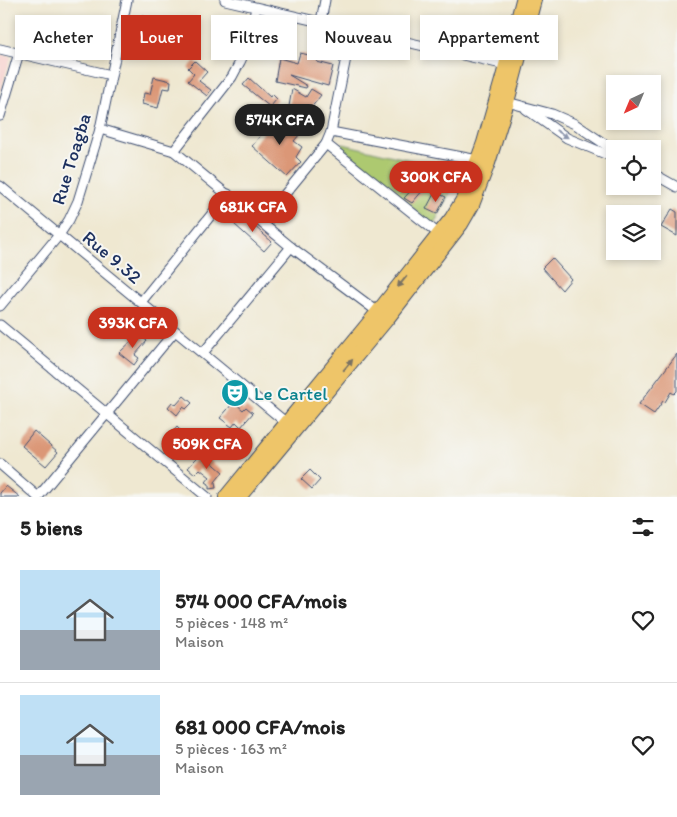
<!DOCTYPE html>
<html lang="fr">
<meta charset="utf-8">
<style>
body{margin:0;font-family:Itim,sans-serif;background:#f2f2f2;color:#222;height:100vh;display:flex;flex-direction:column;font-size:19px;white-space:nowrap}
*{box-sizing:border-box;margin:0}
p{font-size:16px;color:#767676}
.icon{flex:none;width:28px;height:28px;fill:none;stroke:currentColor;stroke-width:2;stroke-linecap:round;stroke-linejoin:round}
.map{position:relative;height:497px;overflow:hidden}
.panel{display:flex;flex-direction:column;background:#fff;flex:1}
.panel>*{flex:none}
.guide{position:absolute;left:15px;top:15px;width:648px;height:45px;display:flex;gap:10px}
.needle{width:32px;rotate:224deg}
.tools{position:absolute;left:606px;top:75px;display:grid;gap:10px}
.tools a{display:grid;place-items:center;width:55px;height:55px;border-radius:0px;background:#fff;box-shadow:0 2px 8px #0003;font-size:25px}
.price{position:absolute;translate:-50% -42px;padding:0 11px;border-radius:18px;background:#c8321e;color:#fff;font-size:16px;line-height:32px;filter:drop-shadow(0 1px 2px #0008)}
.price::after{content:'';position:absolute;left:50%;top:30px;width:15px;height:11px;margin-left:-8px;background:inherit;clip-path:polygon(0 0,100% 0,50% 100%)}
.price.active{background:#222;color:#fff}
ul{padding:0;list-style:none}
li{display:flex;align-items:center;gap:15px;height:125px;padding:0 20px}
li+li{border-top:1px solid #e0e0e0}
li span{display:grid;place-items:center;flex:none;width:140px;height:100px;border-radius:0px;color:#555}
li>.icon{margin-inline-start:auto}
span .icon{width:60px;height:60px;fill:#fffc;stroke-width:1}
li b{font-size:21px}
h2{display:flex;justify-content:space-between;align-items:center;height:60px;padding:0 20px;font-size:21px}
.pill{padding:0 18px;border-radius:0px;background:#fff;box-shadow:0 2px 8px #0003;font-size:18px;line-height:45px}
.pill.active{background:#c8321e;color:#fff}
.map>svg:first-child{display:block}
.built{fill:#f7d0cd}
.green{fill:#adc970;stroke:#647c67}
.building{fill:#db9777}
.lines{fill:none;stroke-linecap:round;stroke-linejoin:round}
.minor-casing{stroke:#3b4b6f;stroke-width:11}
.primary-casing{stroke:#3b4b6f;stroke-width:16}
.minor{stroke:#fff;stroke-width:9}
.primary{stroke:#eec569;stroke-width:14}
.oneway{fill:#8d97ae}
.oneway2{fill:#7a7263}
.labels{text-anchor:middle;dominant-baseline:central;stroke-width:4;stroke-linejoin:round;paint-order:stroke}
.street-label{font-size:19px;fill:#1b2f5e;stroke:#f6f6f2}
.culture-label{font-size:19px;fill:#0d838f;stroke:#f6f6f2;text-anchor:start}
</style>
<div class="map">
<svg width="677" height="497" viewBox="0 0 677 497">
<rect width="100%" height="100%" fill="#f6f6f2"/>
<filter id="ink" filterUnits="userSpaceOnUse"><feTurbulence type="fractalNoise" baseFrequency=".02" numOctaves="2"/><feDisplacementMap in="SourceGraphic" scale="10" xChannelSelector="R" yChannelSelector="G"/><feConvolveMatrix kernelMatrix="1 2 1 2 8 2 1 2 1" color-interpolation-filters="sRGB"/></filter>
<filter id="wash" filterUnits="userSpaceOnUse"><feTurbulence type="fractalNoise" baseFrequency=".0096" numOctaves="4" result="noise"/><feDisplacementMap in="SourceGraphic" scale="20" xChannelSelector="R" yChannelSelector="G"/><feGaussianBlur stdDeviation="1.12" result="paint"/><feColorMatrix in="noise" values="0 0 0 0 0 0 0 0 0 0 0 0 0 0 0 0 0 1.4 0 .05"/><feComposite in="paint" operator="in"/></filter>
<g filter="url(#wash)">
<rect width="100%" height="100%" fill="#efe8d1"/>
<path class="built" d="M0 54 11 57 0 92Z"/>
<path class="green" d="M343 144 461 172 433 226 341 147Z"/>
<g id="blocks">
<g class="building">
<path d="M142 16 156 19 152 36 138 33Z"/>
<path d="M259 37 268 39 266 48 257 46Z"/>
<path d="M300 53 318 57 317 62 333 66 328 86 289 75 307 86 306 88 275 81 279 58 297 63Z"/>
<path d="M195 61 207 72 199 81 211 90 207 96 188 81 194 74 188 68Z"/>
<path d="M154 77 171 81 170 89 163 88 158 108 142 104 144 93 150 94Z"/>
<path d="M249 78 270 97 272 94 277 99 270 107 243 85Z"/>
<path d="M292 89 306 97 311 89 321 95 301 121 288 112Z"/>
<path d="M277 115 300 134 294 141 302 147 296 157 301 162 287 177 252 146Z"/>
<path d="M418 183 424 189 412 203 404 198Z"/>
<path d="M435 192 446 197 437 214 426 209Z"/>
<path d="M672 209 677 212V236L661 227Z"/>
<path d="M242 215 272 242 264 251 234 224Z"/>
<path d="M552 258 571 279 562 290 542 268Z"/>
<path d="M139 334 147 341 135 355 139 358 134 365 119 353Z"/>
<path d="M677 354V391L674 394 671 392 665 402 663 401 654 414 639 404Z"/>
<path d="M184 396 192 403 186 409 183 407 177 415 168 407 172 402 176 405Z"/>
<path d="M234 402 243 410 246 407 253 413 241 427 236 422 232 427 220 418Z"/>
<path d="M177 427 185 435 178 443 170 435Z"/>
<path d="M34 431 58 452 46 466 22 446Z"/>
<path d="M201 453 223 472 215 482 216 488 209 489V484L206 482 210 477 200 469 195 474 188 468Z"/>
<path d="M310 470 320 480 312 489 301 479Z"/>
<path d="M6 486 20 497H0V493Z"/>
</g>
</g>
</g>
<g filter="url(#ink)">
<use href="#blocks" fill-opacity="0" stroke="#3b4b6f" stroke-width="1"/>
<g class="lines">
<g class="minor-casing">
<g id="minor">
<path d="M225 0 506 65"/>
<path d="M321 21 325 0"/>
<path d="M0 49 111 75"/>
<path d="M507 102 552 114 575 124 615 151"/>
<path d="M526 109 567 138 615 158"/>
<path d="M0 116 19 53"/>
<path d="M100 129 174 151 291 247 378 312"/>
<path d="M331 132 478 160"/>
<path d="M326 144 440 235"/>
<path d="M174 151 232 77 240 62 246 49 256 8"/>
<path d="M652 173 677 187"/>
<path d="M0 186 289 425"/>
<path d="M262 222 326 144 331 132 352 28"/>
<path d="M141 302 228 194"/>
<path d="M0 306 59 235 69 220 78 201 100 129 127 0"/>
<path d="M0 325 207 497"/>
<path d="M203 353 291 247"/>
<path d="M0 464 38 497"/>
<path d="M38 497 175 331"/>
</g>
</g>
<g class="primary-casing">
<g id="primary">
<path d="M226 497 378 312 452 218 463 200 484 143 503 77 523 0"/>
<path d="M239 497 386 320 461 224 472 205 488 163 507 102 534 0"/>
</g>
</g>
<use href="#minor" class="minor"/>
<use href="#primary" class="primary"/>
</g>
<defs><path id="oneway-solid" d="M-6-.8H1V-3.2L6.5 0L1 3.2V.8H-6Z" transform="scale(1.25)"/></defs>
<use class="oneway" href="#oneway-solid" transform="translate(562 134) rotate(32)"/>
<g class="oneway2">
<use href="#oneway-solid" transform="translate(402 282) rotate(129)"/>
<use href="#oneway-solid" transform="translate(348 365) rotate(-50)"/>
</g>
</g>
<defs>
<g id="theatre-disc" transform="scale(1.4375)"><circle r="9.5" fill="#0f9aa8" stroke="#f6f6f2"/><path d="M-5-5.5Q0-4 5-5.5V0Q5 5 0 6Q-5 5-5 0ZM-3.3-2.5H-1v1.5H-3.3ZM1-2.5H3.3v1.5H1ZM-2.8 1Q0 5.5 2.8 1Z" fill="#fff"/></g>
</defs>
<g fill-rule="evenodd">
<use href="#theatre-disc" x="235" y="393"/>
</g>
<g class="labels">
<g class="street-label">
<text transform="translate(71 159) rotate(-73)">Rue Toagba</text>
<text transform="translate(112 257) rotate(40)">Rue 9.32</text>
</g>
<g class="culture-label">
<text x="254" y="393">Le Cartel</text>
</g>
</g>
</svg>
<div class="tools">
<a><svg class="needle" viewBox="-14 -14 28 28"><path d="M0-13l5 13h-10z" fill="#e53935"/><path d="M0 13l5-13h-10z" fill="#767676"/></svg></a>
<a><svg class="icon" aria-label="locate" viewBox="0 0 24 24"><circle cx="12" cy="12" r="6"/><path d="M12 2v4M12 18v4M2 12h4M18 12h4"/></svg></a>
<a><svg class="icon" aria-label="layers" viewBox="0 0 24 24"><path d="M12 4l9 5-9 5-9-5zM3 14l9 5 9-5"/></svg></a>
</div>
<b class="price active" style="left:280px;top:146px">574K CFA</b>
<b class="price" style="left:436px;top:203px">300K CFA</b>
<b class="price" style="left:253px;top:233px">681K CFA</b>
<b class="price" style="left:133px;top:349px">393K CFA</b>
<b class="price" style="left:207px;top:470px">509K CFA</b>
<div class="guide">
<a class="pill">Acheter</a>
<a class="pill active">Louer</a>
<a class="pill">Filtres</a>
<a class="pill">Nouveau</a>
<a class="pill">Appartement</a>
</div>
</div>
<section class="panel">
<h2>5 biens<svg class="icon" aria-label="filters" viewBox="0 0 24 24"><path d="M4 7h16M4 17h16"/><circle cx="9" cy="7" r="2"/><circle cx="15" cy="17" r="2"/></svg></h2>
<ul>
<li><span style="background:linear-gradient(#bfe0f5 60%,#9aa5b1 0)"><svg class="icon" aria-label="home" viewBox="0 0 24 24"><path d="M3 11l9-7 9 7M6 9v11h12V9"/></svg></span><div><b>574 000 CFA/mois</b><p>5 pièces · 148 m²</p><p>Maison</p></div><svg class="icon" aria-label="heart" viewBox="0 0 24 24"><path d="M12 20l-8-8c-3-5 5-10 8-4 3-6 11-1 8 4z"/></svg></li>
<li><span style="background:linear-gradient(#bfe0f5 60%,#9aa5b1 0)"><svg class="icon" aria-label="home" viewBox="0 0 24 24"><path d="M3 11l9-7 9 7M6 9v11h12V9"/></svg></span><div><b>681 000 CFA/mois</b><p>5 pièces · 163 m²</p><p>Maison</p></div><svg class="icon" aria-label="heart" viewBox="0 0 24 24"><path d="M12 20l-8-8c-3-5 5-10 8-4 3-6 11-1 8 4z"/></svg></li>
</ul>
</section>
